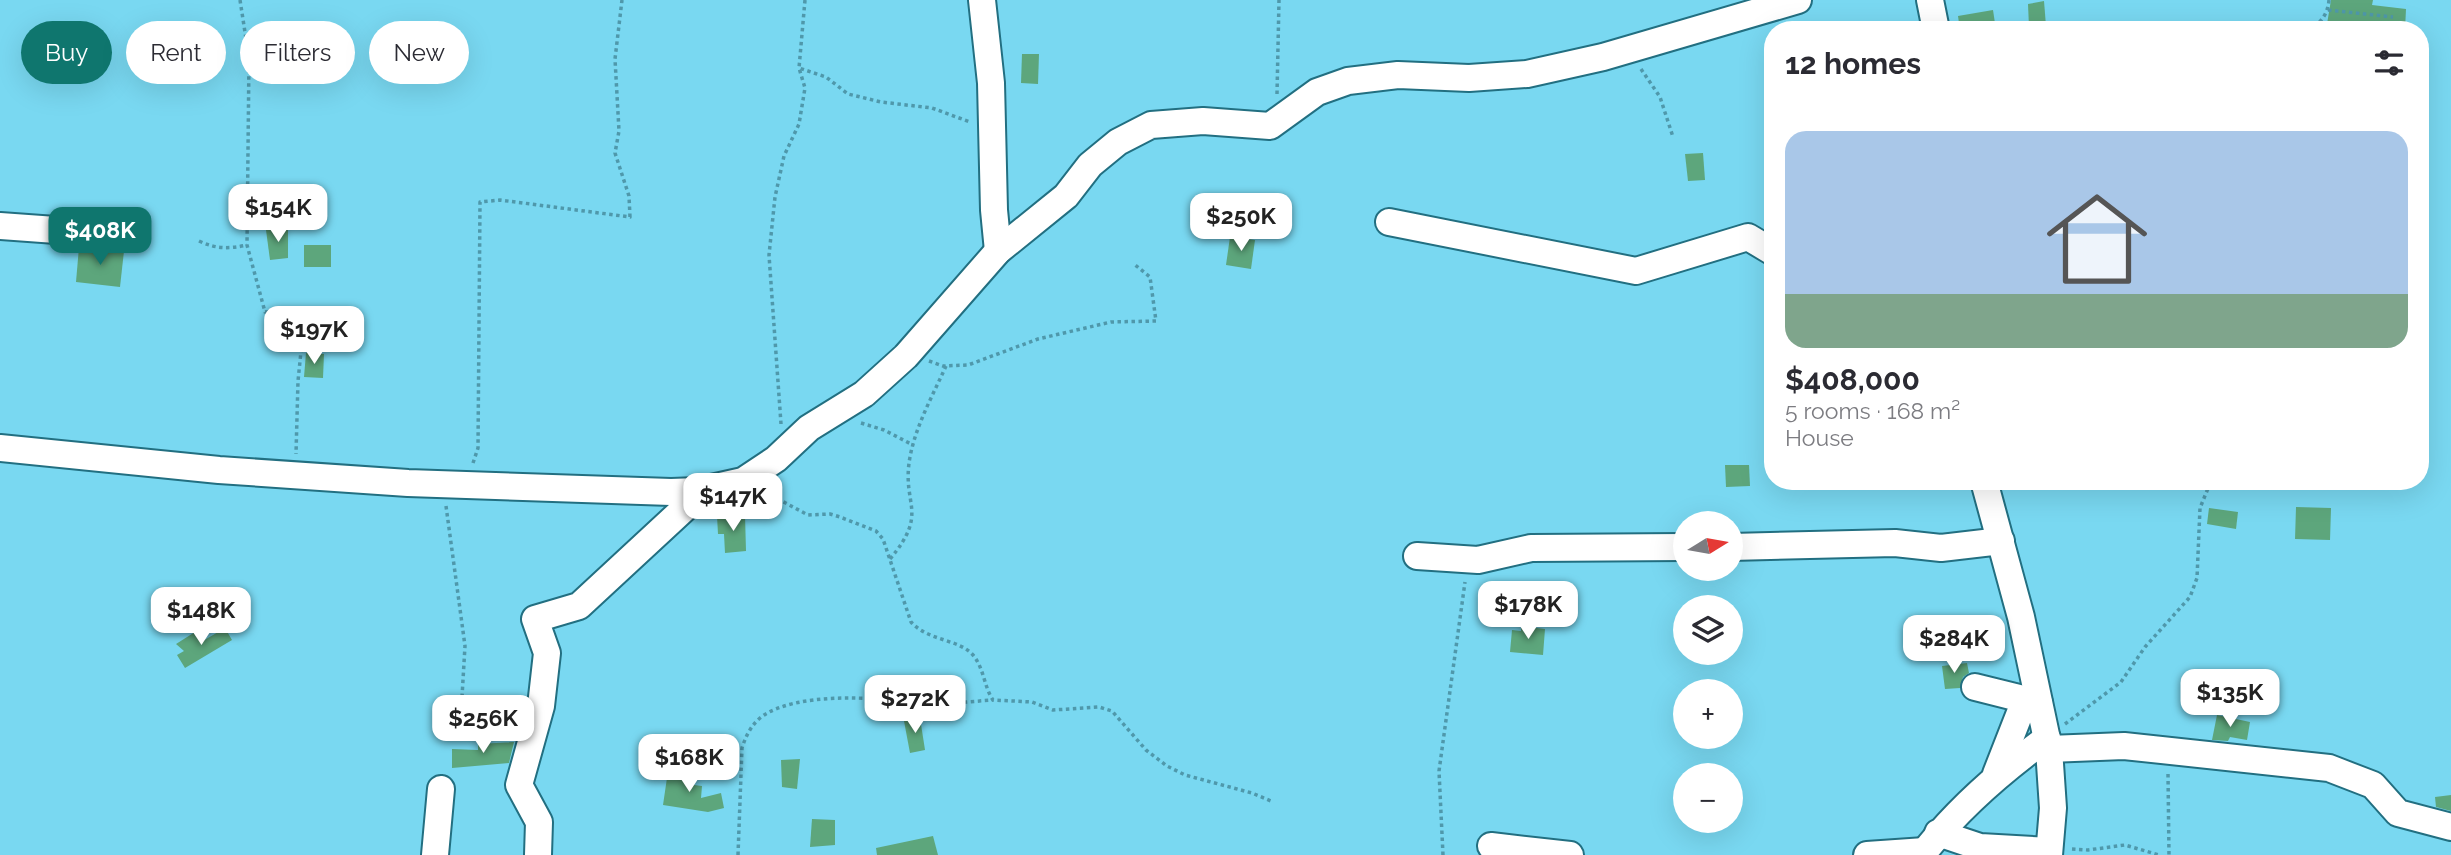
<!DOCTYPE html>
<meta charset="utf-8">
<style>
body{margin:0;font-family:Raleway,sans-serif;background:#f2f2f3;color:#2b2b33;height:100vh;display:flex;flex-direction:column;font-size:26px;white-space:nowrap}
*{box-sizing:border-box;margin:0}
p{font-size:23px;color:#7c7c81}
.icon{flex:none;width:38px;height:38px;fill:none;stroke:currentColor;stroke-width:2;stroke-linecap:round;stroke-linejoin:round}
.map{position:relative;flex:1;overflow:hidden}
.side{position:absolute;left:1764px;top:21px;width:665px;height:469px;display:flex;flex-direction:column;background:#fff;border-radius:28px;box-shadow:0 7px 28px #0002}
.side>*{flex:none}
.guide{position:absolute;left:21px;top:21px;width:665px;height:63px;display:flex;gap:14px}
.needle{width:46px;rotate:79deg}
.fabs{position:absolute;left:1673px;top:511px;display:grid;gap:14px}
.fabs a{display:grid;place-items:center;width:70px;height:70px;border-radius:50%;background:#fff;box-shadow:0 7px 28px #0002;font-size:35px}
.price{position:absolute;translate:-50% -60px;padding:0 16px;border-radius:14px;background:#fff;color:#222;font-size:23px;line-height:46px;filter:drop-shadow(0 2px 4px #0008)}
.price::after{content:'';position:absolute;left:50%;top:42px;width:21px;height:16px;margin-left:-10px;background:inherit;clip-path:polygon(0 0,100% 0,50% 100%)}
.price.selected{background:#0f766e;color:#fff}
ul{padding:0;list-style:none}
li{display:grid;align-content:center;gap:14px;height:371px;padding:0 21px}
li span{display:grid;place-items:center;height:217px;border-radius:21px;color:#555}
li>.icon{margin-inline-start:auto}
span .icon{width:126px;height:126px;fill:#fffc;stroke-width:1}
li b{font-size:30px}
h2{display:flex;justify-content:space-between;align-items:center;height:84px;padding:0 21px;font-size:30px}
.pill{padding:0 24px;border-radius:32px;background:#fff;box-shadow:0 7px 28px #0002;font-size:24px;line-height:63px}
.pill.selected{background:#0f766e;color:#fff}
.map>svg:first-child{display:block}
.building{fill:#5da67c}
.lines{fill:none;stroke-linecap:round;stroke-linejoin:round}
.minor-casing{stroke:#226f81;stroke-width:30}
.path{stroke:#4f98ab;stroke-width:3.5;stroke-dasharray:3.5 3.5;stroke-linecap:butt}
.minor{stroke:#fff;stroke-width:26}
</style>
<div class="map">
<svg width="2451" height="855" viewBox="0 0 2451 855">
<rect width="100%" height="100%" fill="#79d8f1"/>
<g class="building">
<path d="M2331 0H2373L2372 5 2406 9 2405 30H2326Z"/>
<path d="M2044 1 2046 26 2029 27 2028 4Z"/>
<path d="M1993 10 1996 30H1960L1958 16Z"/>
<path d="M1022 54H1039L1038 84 1021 83Z"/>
<path d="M1703 153 1705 180 1688 181 1685 154Z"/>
<path d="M266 230H288V258L270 260Z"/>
<path d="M1230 237 1255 240 1251 269 1226 265Z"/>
<rect x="304" y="245" width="27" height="22"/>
<path d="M79 247 124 251 120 287 76 282Z"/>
<path d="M306 353 324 354 323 378 304 377Z"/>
<path d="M1725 465H1749L1750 486 1726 487Z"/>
<path d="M2296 507 2331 508 2330 540 2295 539Z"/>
<path d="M2209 508 2238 512 2236 529 2207 524Z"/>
<path d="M745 515 746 551 725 553 724 534H718L717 516Z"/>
<path d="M1521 626 1545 629 1543 655 1510 652 1512 630 1521 631Z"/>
<path d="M225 628 232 640 185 668 177 655 184 651 176 644 195 632 201 642Z"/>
<path d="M1967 663 1969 673 1963 677 1960 688 1945 689 1942 666Z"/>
<path d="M2217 715 2250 722 2247 740 2230 737 2228 741 2212 740Z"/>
<path d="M920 718 925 750 910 753 904 721Z"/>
<path d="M514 742 509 763 452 768V749L478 750V744Z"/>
<path d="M800 759 797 789 782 787 781 760Z"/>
<path d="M668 771 696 775 694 785 702 786 701 798 721 793 724 808 708 812 663 805Z"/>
<path d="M2451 795V811L2436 807 2435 797Z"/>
<path d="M812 819 835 820V845L810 847Z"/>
<path d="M933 836 938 855H877L876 848Z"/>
</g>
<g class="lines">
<g class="minor-casing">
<g id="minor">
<path d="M982 0 991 83 994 210 998 251"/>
<path d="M1930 0 1936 30"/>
<path d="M1389 222 1636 271 1748 237 1773 252"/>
<path d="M0 226 125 235"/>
<path d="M0 448 219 470 408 483 671 492 698 491 743 481 776 459 809 428 864 394 906 356 998 251 1066 196 1090 165 1118 142 1151 125 1203 121 1270 126 1317 92 1348 81 1398 75 1469 78 1527 74 1603 57 1798 0"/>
<path d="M1984 481 2021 617 2049 749 2053 808 2049 855"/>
<path d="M1731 547 1895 543 1941 548 2001 541"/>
<path d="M1417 556 1478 560 1531 548 1685 547"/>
<path d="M1975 687 2039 703"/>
<path d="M2049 749 2124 746 2329 768 2373 785 2398 813 2451 827"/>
<path d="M1996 774 2025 700"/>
<path d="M1938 833 1980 847 2049 851"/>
<path d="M1491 846 1570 855"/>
<path d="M435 855 441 789"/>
<path d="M538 855 539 822 519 785 541 706 547 653 535 619 579 606 687 506 712 492"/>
<path d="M1867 855 1925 851"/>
<path d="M1922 855C1957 809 2000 772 2047 738"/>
</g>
</g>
<g class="path">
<path d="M240 0 249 58 247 245 265 312 294 310 305 312 298 381 296 454"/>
<path d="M805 0 799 68 826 77 848 94 881 102 932 108 970 122"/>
<path d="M2328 10 2393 17"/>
<path d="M2308 30C2321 24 2328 13 2329 0"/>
<path d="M1641 69 1660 97 1673 137"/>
<path d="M1277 94 1279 0"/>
<path d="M199 241C216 249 229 249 247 245"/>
<path d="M929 361 943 366 968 365 1038 339 1111 322 1156 321 1150 277 1134 264"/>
<path d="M861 423 884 430 913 445"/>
<path d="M781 424 769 255 775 197 784 156 799 124 805 88 799 68"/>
<path d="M473 463 478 448 480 202 500 200 630 217 629 196 615 153 619 131 615 59 622 0"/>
<path d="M765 492 808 515 830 514 840 517 876 531 883 539 911 622C928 641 959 639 973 655 984 668 984 687 993 700L1032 702 1053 710 1099 707 1112 711 1146 750 1167 766 1185 775 1252 793 1271 801"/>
<path d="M446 506 465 646 460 731"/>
<path d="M890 559C930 511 901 506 910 457 916 425 933 395 946 366"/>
<path d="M2065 724 2121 682 2145 647 2190 597 2197 578 2200 508 2211 481"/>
<path d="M2168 774 2169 855"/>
<path d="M2072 849 2088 850 2125 845 2159 855"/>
<path d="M738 855 742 748C748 729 757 716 776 709 823 690 894 701 944 703 960 703 977 701 993 700"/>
<path d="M1443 855 1439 771 1465 582"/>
</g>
<use href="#minor" class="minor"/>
</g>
</svg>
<div class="fabs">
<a><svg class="needle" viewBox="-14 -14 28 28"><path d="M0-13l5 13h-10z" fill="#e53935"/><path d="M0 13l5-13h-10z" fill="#7c7c81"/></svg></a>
<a><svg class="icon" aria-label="layers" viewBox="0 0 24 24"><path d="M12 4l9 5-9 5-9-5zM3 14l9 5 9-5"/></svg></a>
<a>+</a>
<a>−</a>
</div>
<b class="price" style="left:278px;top:244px">$154K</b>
<b class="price" style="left:1241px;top:253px">$250K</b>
<b class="price selected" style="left:100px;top:267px">$408K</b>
<b class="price" style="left:314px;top:366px">$197K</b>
<b class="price" style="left:733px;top:533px">$147K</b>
<b class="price" style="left:1528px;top:641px">$178K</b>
<b class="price" style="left:201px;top:647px">$148K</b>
<b class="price" style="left:1954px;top:675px">$284K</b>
<b class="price" style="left:2230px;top:729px">$135K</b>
<b class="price" style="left:915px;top:735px">$272K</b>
<b class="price" style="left:483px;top:755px">$256K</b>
<b class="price" style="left:689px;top:794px">$168K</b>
<div class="guide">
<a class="pill selected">Buy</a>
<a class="pill">Rent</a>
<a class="pill">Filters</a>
<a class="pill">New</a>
</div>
<section class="side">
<h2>12 homes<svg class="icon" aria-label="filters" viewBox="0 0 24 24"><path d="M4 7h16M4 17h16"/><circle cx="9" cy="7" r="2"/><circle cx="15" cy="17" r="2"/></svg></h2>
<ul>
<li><span style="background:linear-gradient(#a9c7e8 75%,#7fa58c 0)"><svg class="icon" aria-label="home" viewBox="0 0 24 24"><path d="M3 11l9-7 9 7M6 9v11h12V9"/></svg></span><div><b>$408,000</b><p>5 rooms · 168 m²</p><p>House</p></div></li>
</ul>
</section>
</div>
